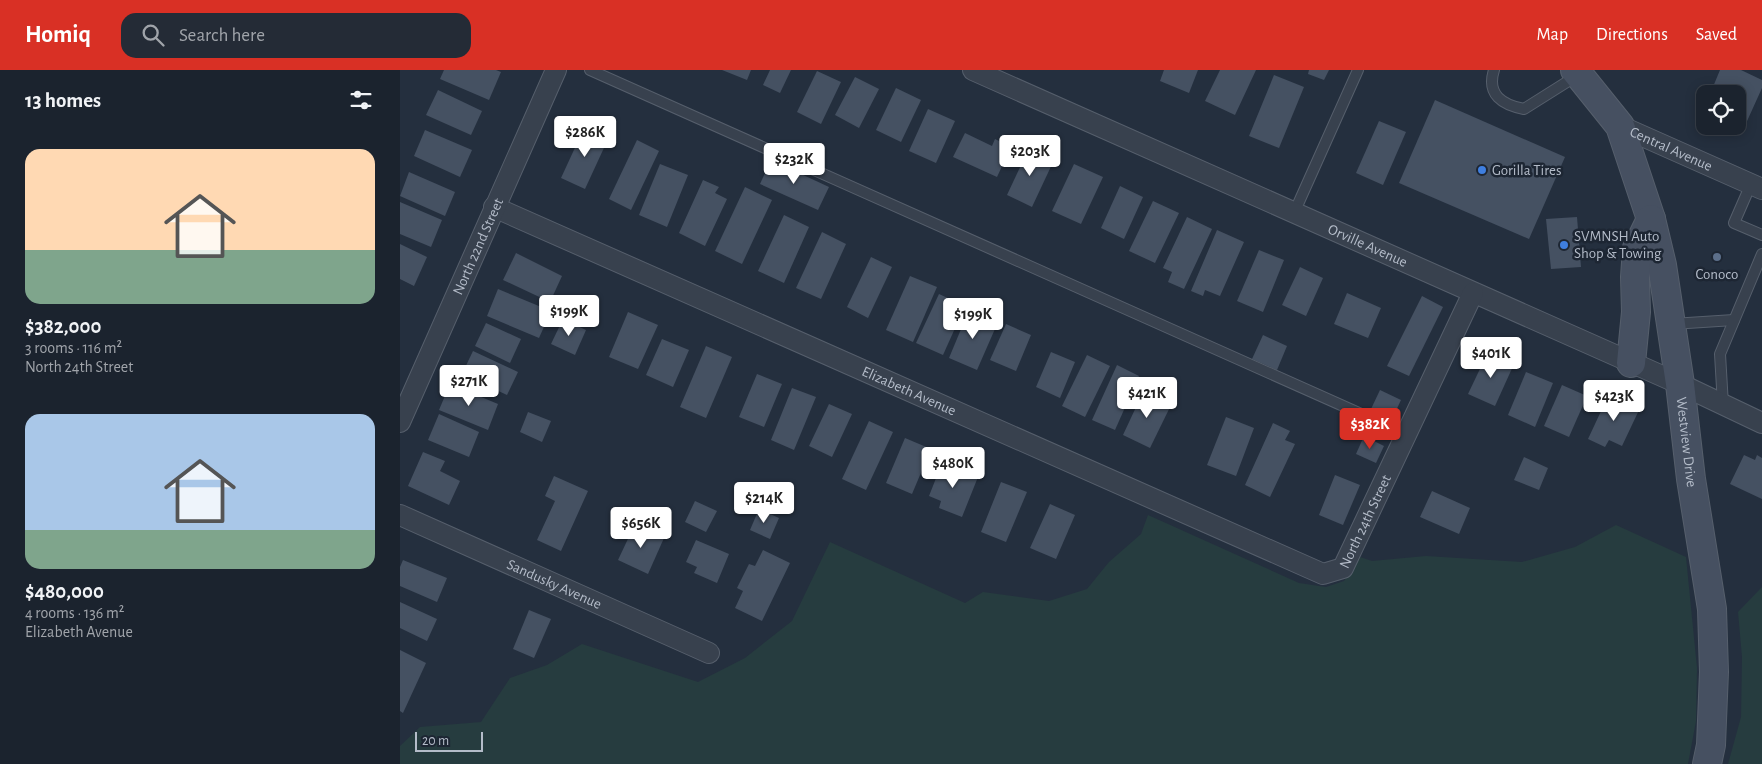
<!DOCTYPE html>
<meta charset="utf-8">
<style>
body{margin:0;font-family:"Alegreya Sans",sans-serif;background:#242b36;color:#f1f3f6;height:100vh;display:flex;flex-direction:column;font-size:19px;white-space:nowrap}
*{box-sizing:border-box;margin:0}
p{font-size:16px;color:#a0a4aa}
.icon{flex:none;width:28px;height:28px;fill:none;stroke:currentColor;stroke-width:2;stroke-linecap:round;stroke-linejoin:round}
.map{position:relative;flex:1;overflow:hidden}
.drawer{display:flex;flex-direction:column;background:#1b232e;width:400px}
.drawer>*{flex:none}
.fabs{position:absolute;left:1296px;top:15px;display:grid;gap:10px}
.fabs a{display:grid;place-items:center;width:50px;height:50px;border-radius:10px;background:#1b232e;box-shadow:0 2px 12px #0003,0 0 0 1px #39404a;font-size:25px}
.scale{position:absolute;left:15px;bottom:12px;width:68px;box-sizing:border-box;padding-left:5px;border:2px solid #b4bcc9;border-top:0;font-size:14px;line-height:18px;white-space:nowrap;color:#b4bcc9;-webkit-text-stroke:4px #1d2633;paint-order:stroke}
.price{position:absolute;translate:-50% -42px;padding:0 11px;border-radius:5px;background:#fff;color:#222;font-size:16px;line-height:32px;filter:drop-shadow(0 1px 2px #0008)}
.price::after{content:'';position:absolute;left:50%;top:30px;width:15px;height:11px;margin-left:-8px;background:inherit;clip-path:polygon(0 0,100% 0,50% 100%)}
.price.active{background:#d93025;color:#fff}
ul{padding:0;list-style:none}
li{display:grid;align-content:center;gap:10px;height:265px;padding:0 25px}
li span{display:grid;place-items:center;height:155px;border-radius:15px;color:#555}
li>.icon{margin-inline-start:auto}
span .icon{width:90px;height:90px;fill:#fffc;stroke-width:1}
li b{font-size:21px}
h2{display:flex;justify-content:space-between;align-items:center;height:60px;padding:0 25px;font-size:21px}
header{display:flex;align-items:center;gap:30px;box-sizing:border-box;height:70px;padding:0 25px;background:#d93025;color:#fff}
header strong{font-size:24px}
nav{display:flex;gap:28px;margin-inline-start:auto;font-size:18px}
.search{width:350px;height:45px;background:#242b36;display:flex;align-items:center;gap:12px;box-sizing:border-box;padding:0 18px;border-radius:15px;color:#a0a4aa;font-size:19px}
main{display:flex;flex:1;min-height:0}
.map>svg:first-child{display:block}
.green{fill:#263c3f}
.building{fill:#455162}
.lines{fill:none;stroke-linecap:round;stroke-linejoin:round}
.lane-casing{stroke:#565f6c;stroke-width:12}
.street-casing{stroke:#565f6c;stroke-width:22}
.secondary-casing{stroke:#565f6c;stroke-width:30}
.lane{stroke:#38414e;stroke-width:10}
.street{stroke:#38414e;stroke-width:20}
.secondary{stroke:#465061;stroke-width:28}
.shop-dot{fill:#3f7fe0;stroke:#1d2633;stroke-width:2}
.service-dot{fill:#5c6f8a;stroke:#1d2633;stroke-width:2}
.labels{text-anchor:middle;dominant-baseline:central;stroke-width:5;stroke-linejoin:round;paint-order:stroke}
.street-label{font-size:15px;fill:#b4bcc9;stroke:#1d2633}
.poi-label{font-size:15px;fill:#b4bcc9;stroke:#1d2633;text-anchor:start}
</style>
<header>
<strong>Homiq</strong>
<div class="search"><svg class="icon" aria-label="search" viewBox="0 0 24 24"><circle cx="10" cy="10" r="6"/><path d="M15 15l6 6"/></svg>Search here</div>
<nav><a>Map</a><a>Directions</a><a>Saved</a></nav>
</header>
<main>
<section class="drawer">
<h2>13 homes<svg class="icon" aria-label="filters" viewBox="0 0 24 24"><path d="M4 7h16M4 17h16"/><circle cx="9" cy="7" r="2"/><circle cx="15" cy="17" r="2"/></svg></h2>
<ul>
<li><span style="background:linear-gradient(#ffd9b3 65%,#7fa58c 0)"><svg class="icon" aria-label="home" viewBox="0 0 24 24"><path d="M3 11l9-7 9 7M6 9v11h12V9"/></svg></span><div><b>$382,000</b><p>3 rooms · 116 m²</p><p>North 24th Street</p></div></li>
<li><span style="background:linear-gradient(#a9c7e8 75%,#7fa58c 0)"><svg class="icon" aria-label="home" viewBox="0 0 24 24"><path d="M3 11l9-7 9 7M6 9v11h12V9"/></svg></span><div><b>$480,000</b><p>4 rooms · 136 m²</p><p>Elizabeth Avenue</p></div></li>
</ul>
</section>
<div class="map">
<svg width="1362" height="694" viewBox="0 0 1362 694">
<rect width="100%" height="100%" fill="#242f3e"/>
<g class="green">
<path d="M748 445 899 513 926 517 944 511 960 487 972 491 1026 486 1122 492 1175 477 1216 455 1286 487 1297 598 1296 651 1288 694H0V676L20 657 81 652 110 608 147 595 182 574 298 612 345 588 392 551 430 472 565 533 583 522 649 531 687 519 709 492 741 464Z"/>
<path d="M1362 517V694H1328L1341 647 1342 587 1338 542Z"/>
</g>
<g class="building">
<path d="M44 0H96L101 2 89 30 40 9Z"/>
<path d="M322 0H351L347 10Z"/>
<path d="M370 0H391L380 23 363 15Z"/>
<path d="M764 0H798L789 23 760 11Z"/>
<path d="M820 0H856L835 45 805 31Z"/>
<path d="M909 0H929L924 10 908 4Z"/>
<path d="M1320 0H1341L1362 10V18L1343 60 1338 58V24H1310Z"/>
<path d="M417 1 441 12 421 54 397 42Z"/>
<path d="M874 5 904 17 879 78 849 66Z"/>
<path d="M455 7 479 19 459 58 435 45Z"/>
<path d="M496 18 521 30 501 72 476 60Z"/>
<path d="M38 20 82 41 71 65 26 45Z"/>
<path d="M1035 30 1165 87 1129 169 999 113Z"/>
<path d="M528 39 555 51 536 93 509 81Z"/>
<path d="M979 51 1006 62 983 115 956 103Z"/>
<path d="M185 56 209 67 185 119 161 108Z"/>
<path d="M25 60 72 80 60 107 14 86Z"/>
<path d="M565 63 592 76 595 69 611 77 597 107 553 87Z"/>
<path d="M237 70 259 81 231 140 209 129Z"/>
<path d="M629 78 654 90 632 137 607 125Z"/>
<path d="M371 90 429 117 418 140 360 114Z"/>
<path d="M260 94 288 105 267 157 239 145Z"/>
<path d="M674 94 703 107 681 154 652 141Z"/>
<path d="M9 102 55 122 45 146 0 126Z"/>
<path d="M303 110 319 117 315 123 327 129 305 176 279 163Z"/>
<path d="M720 116 743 127 724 169 701 158Z"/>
<path d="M345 117 372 130 342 194 315 181Z"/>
<path d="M753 131 779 143 755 193 729 181Z"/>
<path d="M0 132 42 150 31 177 0 164Z"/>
<path d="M384 145 409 157 384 213 358 201Z"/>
<path d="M787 147 812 159 784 219 768 212 772 202 763 198Z"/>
<path d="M1177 147 1181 197 1151 199 1146 149Z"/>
<path d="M817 160 844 172 820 226 805 220 803 226 791 221Z"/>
<path d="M422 162 446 174 421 229 396 218Z"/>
<path d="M0 174 27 187 14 216 0 209Z"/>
<path d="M859 180 884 190 863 242 837 231Z"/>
<path d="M116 183 162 206 150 232 103 210Z"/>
<path d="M471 187 492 197 468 248 447 237Z"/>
<path d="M900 197 923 208 906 246 882 235Z"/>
<path d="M510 206 537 217 513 272 486 260Z"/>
<path d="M98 219 151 241 139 268 87 246Z"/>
<path d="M947 223 981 238 968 268 934 254Z"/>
<path d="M539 224 565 236 543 285 516 273Z"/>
<path d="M1022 226 1043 237 1009 306 987 296Z"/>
<path d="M569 240 598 252 577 300 549 288Z"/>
<path d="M228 242 258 255 238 299 209 287Z"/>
<path d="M163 249 186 260 175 285 151 274Z"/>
<path d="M86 253 121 269 110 293 75 276Z"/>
<path d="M606 254 631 265 616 301 590 290Z"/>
<path d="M863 265 887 276 877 300 852 289Z"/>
<path d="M262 269 289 280 273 317 246 305Z"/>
<path d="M306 276 332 287 306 348 280 337Z"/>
<path d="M73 281 118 302 107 325 62 304Z"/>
<path d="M651 282 675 292 660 328 636 317Z"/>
<path d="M1088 282 1114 294 1095 336 1068 324Z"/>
<path d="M687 285 710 296 685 347 662 336Z"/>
<path d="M717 295 739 306 715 360 692 350Z"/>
<path d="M1126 302 1153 313 1135 357 1108 345Z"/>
<path d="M357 304 382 314 364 357 339 347Z"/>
<path d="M50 314 98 334 88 360 39 340Z"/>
<path d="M1162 315 1187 326 1169 367 1144 356Z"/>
<path d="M392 318 416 327 394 380 371 370Z"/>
<path d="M744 320 772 333 750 378 723 365Z"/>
<path d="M980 320 1001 330 992 349 971 339Z"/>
<path d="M1209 324 1240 338 1222 376 1209 370 1205 377 1188 369Z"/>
<path d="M429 334 452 344 432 387 409 376Z"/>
<path d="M128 342 151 351 142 372 120 362Z"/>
<path d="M39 344 79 362 69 387 28 370Z"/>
<path d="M826 347 854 358 836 406 807 395Z"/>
<path d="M469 351 493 362 466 420 442 409Z"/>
<path d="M873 353 890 361 885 370 895 374 870 427 845 415Z"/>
<path d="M964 366 984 376 976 393 956 384Z"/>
<path d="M505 368 531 379 512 424 486 413Z"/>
<path d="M23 382 45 391 40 401 60 411 49 435 8 416Z"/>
<path d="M1344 385 1355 390 1357 385 1362 388V429L1330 414Z"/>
<path d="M1124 387 1148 398 1139 420 1114 410Z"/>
<path d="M542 393 578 407 562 447 539 438 541 431 529 426Z"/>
<path d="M935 405 960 415 943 455 919 445Z"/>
<path d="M154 406 188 421 161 481 137 470 155 431 145 426Z"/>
<path d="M601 412 627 422 606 472 581 462Z"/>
<path d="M1032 421 1070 438 1059 464 1020 447Z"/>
<path d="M295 431 317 441 306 462 285 452Z"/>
<path d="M650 434 675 445 656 489 630 478Z"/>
<path d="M359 439 379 448 370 469 350 460Z"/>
<path d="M235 454 264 468 248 504 218 490Z"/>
<path d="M296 470 329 484 317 513 294 503 297 497 286 492Z"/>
<path d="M363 480 390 493 362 551 335 538 343 521 337 518 349 494 355 496Z"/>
<path d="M3 490 47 508 37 532 0 516V497Z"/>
<path d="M0 532 37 549 27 571 0 558Z"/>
<path d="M129 540 151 549 134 588 113 579Z"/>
<path d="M0 580 26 593 3 643 0 641Z"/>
</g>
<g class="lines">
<g class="lane-casing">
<g id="lane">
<path d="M190 0 1006 364"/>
<path d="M1094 0C1086 25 1103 35 1124 39L1178 5"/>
<path d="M1351 114 1334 153 1362 165"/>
<path d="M894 143 958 0"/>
<path d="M1272 254 1334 250"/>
<path d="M1323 335 1320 284 1362 184"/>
</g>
</g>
<g class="street-casing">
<g id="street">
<path id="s1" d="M573 0 1280 314 1362 353"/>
<path id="s2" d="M1220 56 1362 119"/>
<path id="s3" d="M94 137 923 504 943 498 1073 223"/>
<path id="s4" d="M0 352 156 0"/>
<path id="s5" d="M0 445 309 583"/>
</g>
</g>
<g class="secondary-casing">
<g id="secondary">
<path id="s6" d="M1175 0 1220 56 1251 149 1262 195 1280 314 1291 409 1312 539 1314 602 1311 675 1307 694"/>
<path d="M1231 293 1236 242 1235 207 1237 178 1251 149"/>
</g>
</g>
<use href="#lane" class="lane"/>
<use href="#street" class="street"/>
<use href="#secondary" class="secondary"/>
</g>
<g class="shop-dot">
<circle cx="1082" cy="100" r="5"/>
<circle cx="1164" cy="175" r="5"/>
</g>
<circle class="service-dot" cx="1317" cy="187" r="5"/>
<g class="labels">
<g class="street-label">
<text stroke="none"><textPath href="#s2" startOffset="56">Central Avenue</textPath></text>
<text stroke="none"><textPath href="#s4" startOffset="192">North 22nd Street</textPath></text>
<text stroke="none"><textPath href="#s1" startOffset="432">Orville Avenue</textPath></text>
<text stroke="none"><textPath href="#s3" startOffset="454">Elizabeth Avenue</textPath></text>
<text stroke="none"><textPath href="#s6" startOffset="396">Westview Drive</textPath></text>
<text stroke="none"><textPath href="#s3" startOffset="979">North 24th Street</textPath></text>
<text stroke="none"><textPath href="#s5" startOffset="169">Sandusky Avenue</textPath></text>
</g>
<g class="poi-label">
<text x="1092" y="100">Gorilla Tires</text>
<text x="1174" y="166">SVMNSH Auto<tspan x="1174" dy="17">Shop &amp; Towing</tspan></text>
<text x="1317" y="204" text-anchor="middle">Conoco</text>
</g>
</g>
</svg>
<div class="fabs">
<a><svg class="icon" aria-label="locate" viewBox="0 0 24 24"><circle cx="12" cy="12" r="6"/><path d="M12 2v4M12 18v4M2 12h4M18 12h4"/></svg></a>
</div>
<div class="scale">20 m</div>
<b class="price" style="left:185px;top:88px">$286K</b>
<b class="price" style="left:630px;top:107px">$203K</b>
<b class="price" style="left:394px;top:115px">$232K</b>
<b class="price" style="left:169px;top:267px">$199K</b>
<b class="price" style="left:573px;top:270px">$199K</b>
<b class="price" style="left:1091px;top:309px">$401K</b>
<b class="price" style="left:69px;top:337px">$271K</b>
<b class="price" style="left:747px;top:349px">$421K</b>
<b class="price" style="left:1214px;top:352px">$423K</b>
<b class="price active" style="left:970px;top:380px">$382K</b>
<b class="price" style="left:553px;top:419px">$480K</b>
<b class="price" style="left:364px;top:454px">$214K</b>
<b class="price" style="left:241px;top:479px">$656K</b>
</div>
</main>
